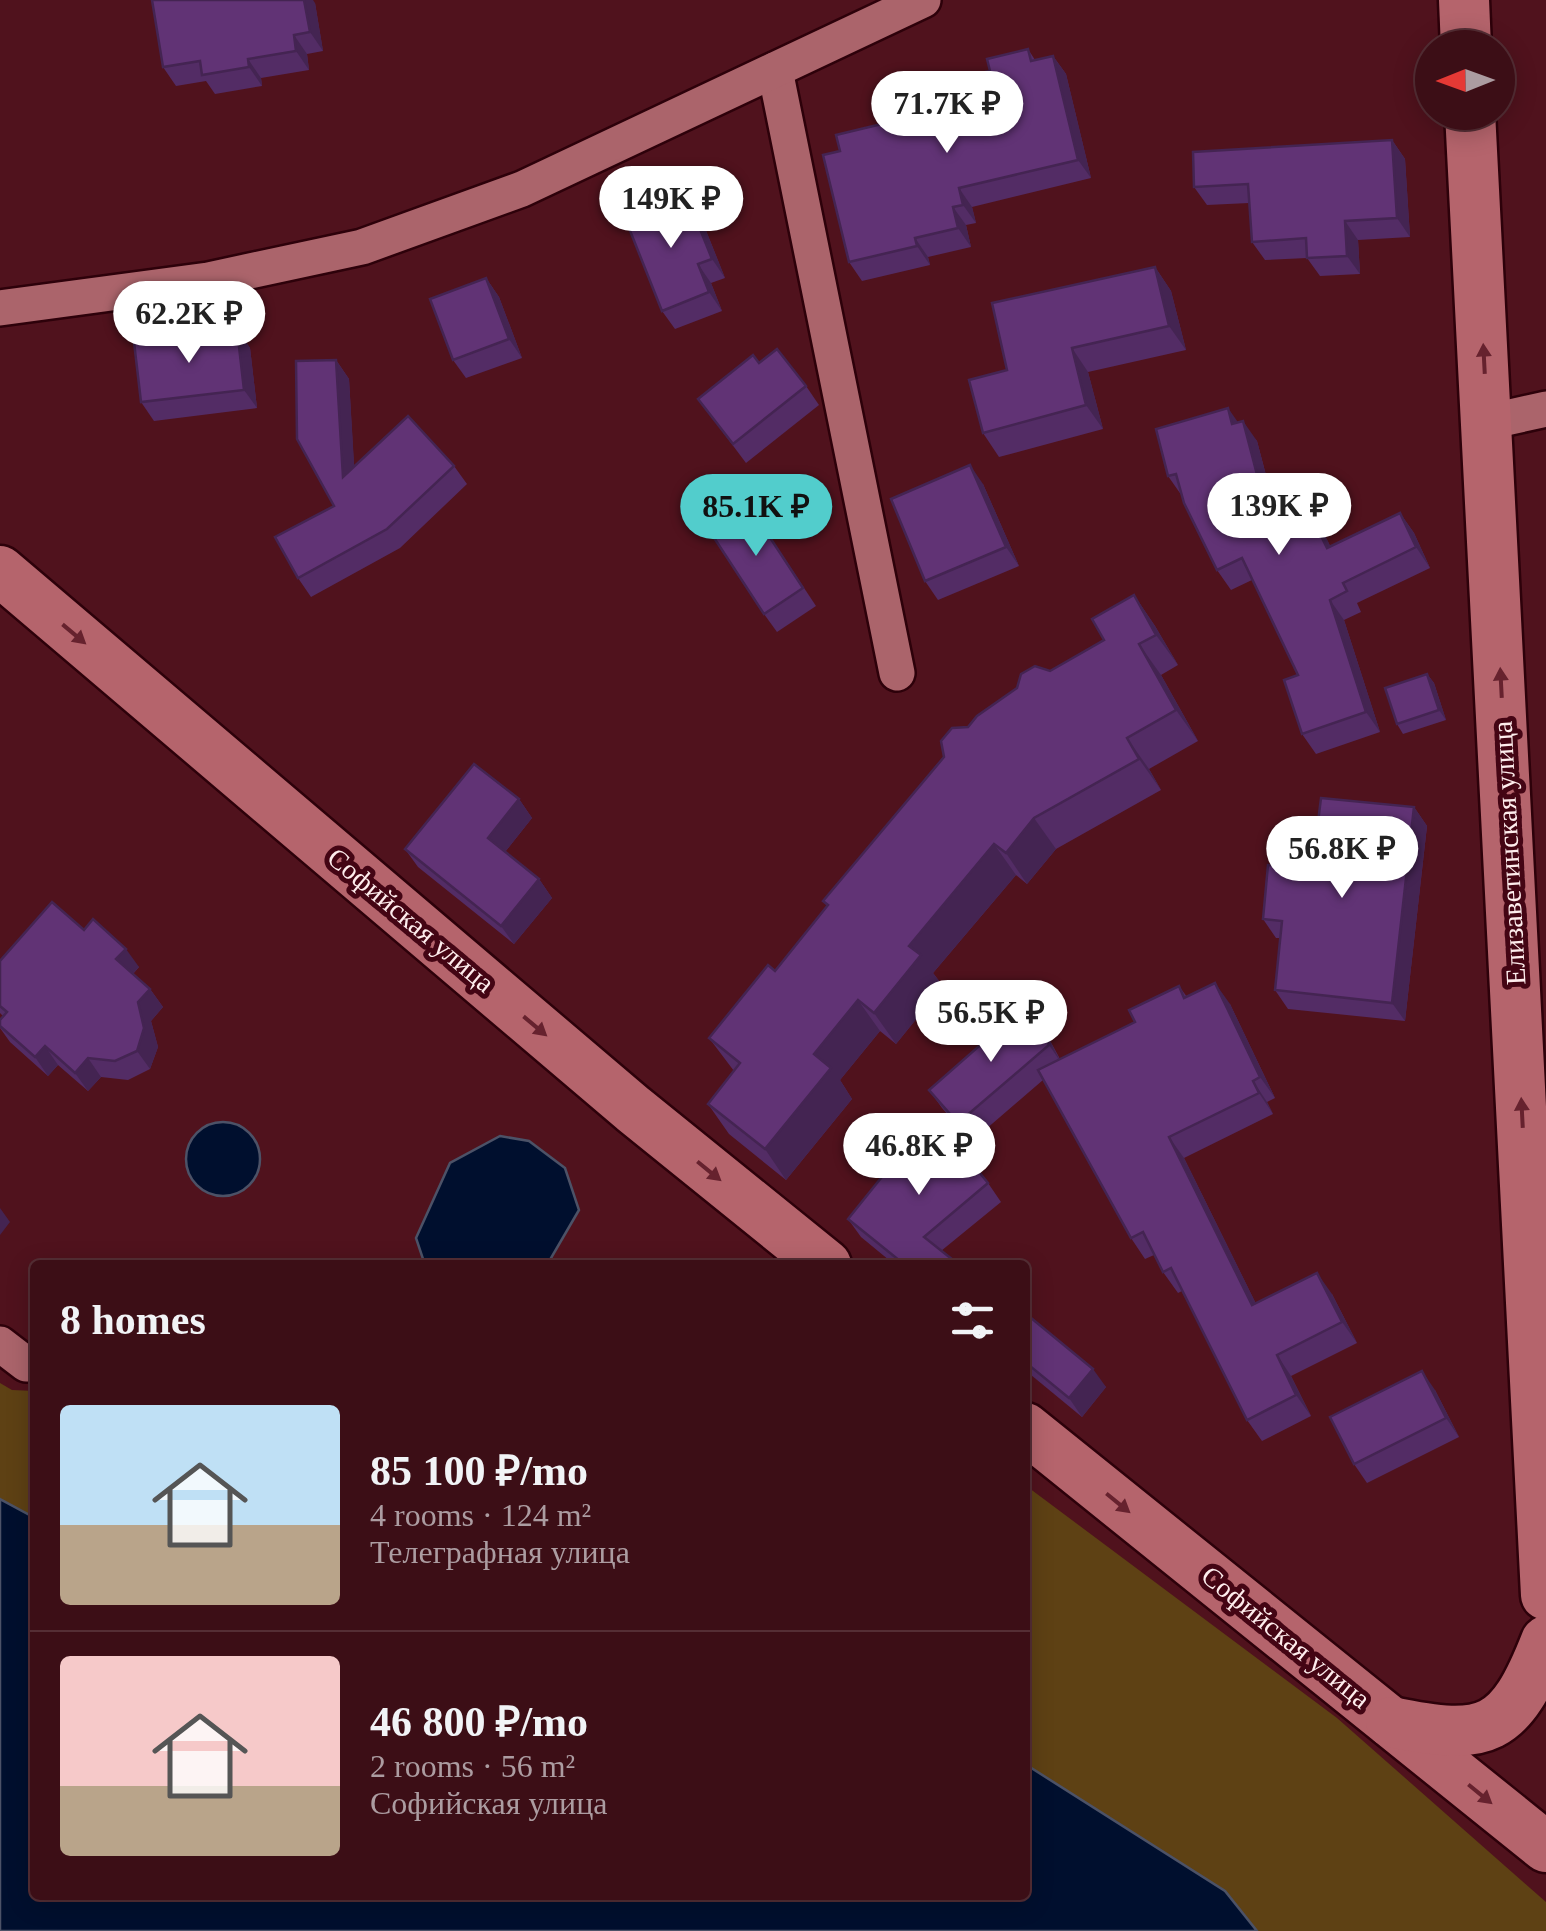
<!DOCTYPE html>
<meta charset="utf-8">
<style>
body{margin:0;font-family:"Times New Roman",serif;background:#43171f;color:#f1f3f6;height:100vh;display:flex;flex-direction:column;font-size:38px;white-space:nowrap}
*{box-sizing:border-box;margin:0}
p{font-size:32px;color:#ac9ca1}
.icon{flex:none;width:55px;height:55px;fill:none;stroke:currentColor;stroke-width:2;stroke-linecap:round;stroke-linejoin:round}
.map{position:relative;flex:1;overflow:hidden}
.details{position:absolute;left:30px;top:1260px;width:1000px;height:640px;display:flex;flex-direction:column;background:#3c0e16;border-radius:10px;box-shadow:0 5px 25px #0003,0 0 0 2px #552e35}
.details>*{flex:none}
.needle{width:65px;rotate:269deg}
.buttons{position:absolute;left:1415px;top:30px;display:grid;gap:20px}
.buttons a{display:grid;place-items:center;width:100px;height:100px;border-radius:50%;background:#3c0e16;box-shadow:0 5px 25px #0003,0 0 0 2px #552e35;font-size:50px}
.price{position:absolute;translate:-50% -85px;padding:0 22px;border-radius:35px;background:#fff;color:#222;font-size:32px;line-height:65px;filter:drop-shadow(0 2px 5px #0008)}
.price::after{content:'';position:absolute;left:50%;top:60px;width:30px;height:22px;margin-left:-15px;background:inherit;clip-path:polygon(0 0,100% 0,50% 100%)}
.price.active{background:#52cdcc;color:#111}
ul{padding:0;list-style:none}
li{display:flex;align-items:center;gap:30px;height:250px;padding:0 30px}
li+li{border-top:2px solid #552e35}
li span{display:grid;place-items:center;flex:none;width:280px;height:200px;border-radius:10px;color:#555}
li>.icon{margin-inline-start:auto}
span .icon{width:120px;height:120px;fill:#fffc;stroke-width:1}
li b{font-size:42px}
h2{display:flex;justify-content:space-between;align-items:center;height:120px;padding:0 30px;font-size:42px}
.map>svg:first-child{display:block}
.green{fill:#5e4114}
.water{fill:#000f2e;stroke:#4c5267;stroke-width:2.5}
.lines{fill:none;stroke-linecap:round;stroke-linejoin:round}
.street-casing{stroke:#2d010a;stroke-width:40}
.secondary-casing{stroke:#2d010a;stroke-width:55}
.street{stroke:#ab646b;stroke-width:35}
.secondary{stroke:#b5646c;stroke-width:50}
.wall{fill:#532c65}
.shaded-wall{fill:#442452}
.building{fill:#613375;stroke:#442452;stroke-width:2.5}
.oneway{fill:#66222e}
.labels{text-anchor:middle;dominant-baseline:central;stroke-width:10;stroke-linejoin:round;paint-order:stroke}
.street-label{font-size:28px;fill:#feeded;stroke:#440514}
</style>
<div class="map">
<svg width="1546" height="1931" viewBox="0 0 1546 1931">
<rect width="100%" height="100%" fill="#50121d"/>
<g class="green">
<path d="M0 1383 12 1390 35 1391V1518L0 1499Z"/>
<path d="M1025 1485 1337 1718 1546 1902V1931H1257L1225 1891 1025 1764Z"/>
</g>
<g class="water">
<circle cx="223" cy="1159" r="37"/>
<path d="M500 1136 529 1141 565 1168 579 1210 547 1265H425L416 1238 450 1163Z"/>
<path d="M0 1499 35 1518V1895H1025V1764L1225 1891 1257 1931H0Z"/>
</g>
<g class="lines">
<g class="street-casing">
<g id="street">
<path d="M775 70 897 673"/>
<path d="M0 308 208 280 362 247 522 189 923 0"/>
<path d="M1488 422 1546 409"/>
<path d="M0 1344 26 1364H35"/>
</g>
</g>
<g class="secondary-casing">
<g id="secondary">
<path d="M1464 0 1466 48"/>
<path d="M1470 112 1546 1595"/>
<path d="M0 571 633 1109 826 1265"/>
<path d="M1025 1428 1546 1847"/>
<path d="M1391 1722C1487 1742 1510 1733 1546 1641"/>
</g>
</g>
<use href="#street" class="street"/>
<use href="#secondary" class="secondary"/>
</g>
<g class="wall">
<path d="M315 3 323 51 307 54 309 70 261 78 262 86 215 94 206 81 176 86 163 67Z"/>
<path d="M1028 49 1035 60 1053 56 1066 74 1091 178 972 207 976 223 966 225 971 247 928 257 930 265 862 281 849 262 840 151 973 102 990 71Z"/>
<path d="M1392 140 1405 159 1410 237 1358 240 1360 274 1320 276 1307 258 1265 260 1252 242 1249 203 1207 205 1194 187Z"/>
<path d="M686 194 699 213 725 278 711 283 722 311 675 329 662 311Z"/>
<path d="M1155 267 1171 291 1186 350 1088 372 1103 429 999 457 983 433 1007 370Z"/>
<path d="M486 278 499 297 522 358 466 378 453 360Z"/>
<path d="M237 329 250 348 257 408 154 421 141 402Z"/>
<path d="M336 360 349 379 354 467 454 466 467 484 400 548 311 597 298 578 334 506Z"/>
<path d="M759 363 806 386 819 405 746 463 698 399Z"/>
<path d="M1238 422 1257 441 1274 505 1300 493 1314 513 1330 546 1400 513 1414 533 1430 568 1357 603 1361 612 1344 620 1380 732 1316 754 1302 734 1298 675 1252 580 1231 590 1217 570 1182 496 1168 476Z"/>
<path d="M983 484 1019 566 938 600 925 581Z"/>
<path d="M761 523 816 606 777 632 764 614Z"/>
<path d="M1134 595 1155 626 1178 665 1161 675 1198 741 1149 769 1161 790 1056 849 1027 884 1016 875 933 973 943 986 896 1044 880 1031 840 1080 852 1099 786 1180 729 1134 708 1104 734 1071 709 1038 775 971 827 906 823 901 968 727 1050 671 1104 640Z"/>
<path d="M1427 674 1434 683 1446 720 1403 734 1397 724Z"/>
<path d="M519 799 532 818 505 852 539 879 552 898 514 944 418 867 405 849Z"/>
<path d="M1414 807 1427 826 1405 1021 1288 1009 1275 990 1280 938H1276L1263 919 1288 867 1317 830Z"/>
<path d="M84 930 139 967 133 974 150 989 163 1007 151 1021 158 1047 150 1069 128 1080 101 1077 88 1091 58 1065 48 1076 10 1042 0 1028V1020L3 1016 0 1013V961Z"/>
<path d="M1179 986 1187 997 1230 1004 1275 1098 1267 1102 1273 1114 1184 1158 1256 1304 1332 1294 1357 1343 1291 1376 1311 1416 1262 1441 1247 1420 1182 1291 1178 1293 1163 1272 1154 1255 1145 1259 1131 1238 1043 1080 971 1142 942 1108 929 1090 1027 1004 1040 1022 1060 1059 1135 1022Z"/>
<path d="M988 1183 1001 1202 941 1251 956 1265H895L861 1237 848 1219Z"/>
<path d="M1025 1313 1106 1387 1082 1417 1025 1370Z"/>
<path d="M1435 1390 1459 1437 1367 1483 1354 1464Z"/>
</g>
<g class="shaded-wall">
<path d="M304 0H313L315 3 323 51 310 32Z"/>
<path d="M294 35 307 54 309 70 296 51Z"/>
<path d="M1053 56 1066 74 1091 178 1078 160Z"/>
<path d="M248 59 261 78 262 86 249 67Z"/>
<path d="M1392 140 1405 159 1410 237 1397 218Z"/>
<path d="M959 188 972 207 976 223 963 205Z"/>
<path d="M686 194 699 213 725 278 712 259Z"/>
<path d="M953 207 966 225 971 247 958 228Z"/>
<path d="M1345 221 1358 240 1360 274 1347 256Z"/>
<path d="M915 238 928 257 930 265 917 246Z"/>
<path d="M698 264 711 283 722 311 709 292Z"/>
<path d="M1155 267 1171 291 1186 350 1169 326Z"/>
<path d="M486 278 499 297 522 358 509 339Z"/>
<path d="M237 329 250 348 257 408 244 390Z"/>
<path d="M1072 348 1088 372 1103 429 1086 405Z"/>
<path d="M336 360 349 379 356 496 343 477Z"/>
<path d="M1228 408 1242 428 1232 424Z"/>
<path d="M1243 421 1257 441 1280 529 1266 509Z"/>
<path d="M970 465 983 484 1019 566 1006 547Z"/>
<path d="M1300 493 1314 513 1341 568 1327 548Z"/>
<path d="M1400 513 1414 533 1430 568 1416 547Z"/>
<path d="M1134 595 1155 626 1178 665 1156 635Z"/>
<path d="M1330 600 1344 620 1380 732 1366 712Z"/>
<path d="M1139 644 1161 675 1198 741 1176 710Z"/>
<path d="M1427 674 1434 683 1446 720 1439 710Z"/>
<path d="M1127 738 1149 769 1161 790 1139 759Z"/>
<path d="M519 799 532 818 501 857 488 838Z"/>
<path d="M1414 807 1427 826 1405 1021 1392 1003Z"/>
<path d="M1034 818 1056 849 1027 884 1006 853Z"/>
<path d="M994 844 1016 875 933 973 943 986 896 1044 874 1013 909 946Z"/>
<path d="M539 879 552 898 514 944 501 926Z"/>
<path d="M126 949 139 967 129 978 116 959Z"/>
<path d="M1215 983 1230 1004 1275 1098 1260 1077Z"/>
<path d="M150 989 163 1007 151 1021 158 1047 150 1069 137 1051 138 1002Z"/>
<path d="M858 1000 880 1031 840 1080 852 1099 786 1180 765 1149 814 1054Z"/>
<path d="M1027 1004 1040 1022 1062 1064 1049 1045Z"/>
<path d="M45 1046 58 1065 48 1076 35 1057Z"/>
<path d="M88 1058 101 1077 88 1091 75 1073Z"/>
<path d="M1253 1081 1267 1102 1273 1114 1259 1093Z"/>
<path d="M1169 1137 1184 1158 1267 1326 1252 1305Z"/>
<path d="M0 1208 10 1222 0 1235Z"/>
<path d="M1317 1273 1332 1294 1357 1343 1342 1322Z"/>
<path d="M1277 1355 1291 1376 1311 1416 1296 1395Z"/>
<path d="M1093 1369 1106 1387 1082 1417 1069 1398Z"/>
<path d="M1422 1371 1435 1390 1459 1437 1446 1418Z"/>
</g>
<g class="building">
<path d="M152 0H304L310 32 294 35 296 51 248 59 249 67 202 75 200 61 163 67Z"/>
<path d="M1028 49 1031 61 1053 56 1078 160 959 188 963 205 953 207 958 228 915 238 917 246 849 262 823 155 840 151 836 135 973 102 967 76 990 71 987 59Z"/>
<path d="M1392 140 1397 218 1345 221 1347 256 1307 258 1306 238 1252 242 1248 184 1194 187 1193 152Z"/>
<path d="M686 194 712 259 698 264 709 292 662 311 625 218Z"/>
<path d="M1155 267 1169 326 1072 348 1086 405 983 433 969 380 1007 370 992 303Z"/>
<path d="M486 278 509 339 453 360 430 299Z"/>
<path d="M237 329 244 390 141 402 134 342Z"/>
<path d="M777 349 806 386 733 444 698 399 753 355 759 363Z"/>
<path d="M336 360 343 477 408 416 454 466 387 529 298 578 275 537 334 506 297 439 296 361Z"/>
<path d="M1228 408 1232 424 1243 421 1266 509 1300 493 1327 548 1400 513 1416 547 1343 583 1347 591 1330 600 1366 712 1302 734 1284 680 1298 675 1242 558 1217 570 1184 503 1176 474 1168 476 1156 429Z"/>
<path d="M970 465 1006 547 925 581 891 499Z"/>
<path d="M748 504 803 588 764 614 709 530Z"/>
<path d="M1134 595 1156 635 1139 644 1176 710 1127 738 1139 759 1034 818 1006 853 994 844 909 946 921 955 874 1013 858 1000 814 1054 831 1068 765 1149 708 1104 740 1063 709 1038 768 965 775 971 828 905 823 901 944 757 941 741 952 728 968 727 977 716 1017 688 1021 674 1035 666 1050 671 1104 640 1092 619Z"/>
<path d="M1427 674 1439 710 1397 724 1385 688Z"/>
<path d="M474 764 519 799 488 838 539 879 501 926 405 849Z"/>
<path d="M1321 798 1414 807 1392 1003 1275 990 1282 921 1263 919 1268 865 1288 867 1292 827 1317 830Z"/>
<path d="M52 902 84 930 93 919 126 949 116 959 150 989 138 1002 144 1028 137 1051 115 1061 88 1058 75 1073 45 1046 35 1057 0 1026V1020L7 1012 0 1006V961Z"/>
<path d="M1215 983 1260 1077 1253 1081 1259 1093 1169 1137 1252 1305 1317 1273 1342 1322 1277 1355 1296 1395 1247 1420 1171 1268 1163 1272 1143 1232 1131 1238 1038 1070 1135 1022 1129 1010 1179 986 1184 998Z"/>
<path d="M1027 1004 1049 1045 958 1123 929 1090Z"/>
<path d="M938 1122 988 1183 924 1237 953 1260 949 1265H905L848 1219 902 1152Z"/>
<path d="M1025 1313 1093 1369 1069 1398 1025 1362Z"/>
<path d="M1422 1371 1446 1418 1354 1464 1330 1417Z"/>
</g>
<defs><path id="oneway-solid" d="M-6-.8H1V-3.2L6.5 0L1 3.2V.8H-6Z" transform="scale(2.5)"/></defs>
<g class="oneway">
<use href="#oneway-solid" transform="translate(1484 359) rotate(-93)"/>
<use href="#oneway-solid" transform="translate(74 634) rotate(40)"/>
<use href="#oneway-solid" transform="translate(1501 683) rotate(-93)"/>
<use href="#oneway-solid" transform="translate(535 1026) rotate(40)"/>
<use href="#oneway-solid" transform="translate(1522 1113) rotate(-93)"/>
<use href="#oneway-solid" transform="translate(709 1171) rotate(39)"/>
<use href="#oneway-solid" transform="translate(1118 1503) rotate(39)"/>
<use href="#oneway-solid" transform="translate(1480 1794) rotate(39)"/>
</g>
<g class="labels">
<g class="street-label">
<text transform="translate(1509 853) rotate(-93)">Елизаветинская улица</text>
<text transform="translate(411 920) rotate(40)">Софийская улица</text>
<text transform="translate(1286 1637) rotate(39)">Софийская улица</text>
</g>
</g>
</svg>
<div class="buttons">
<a><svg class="needle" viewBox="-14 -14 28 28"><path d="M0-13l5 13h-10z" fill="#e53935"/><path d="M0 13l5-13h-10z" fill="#ac9ca1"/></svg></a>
</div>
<b class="price" style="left:947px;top:156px">71.7K ₽</b>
<b class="price" style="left:671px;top:251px">149K ₽</b>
<b class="price" style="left:189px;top:366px">62.2K ₽</b>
<b class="price" style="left:1279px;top:558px">139K ₽</b>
<b class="price active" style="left:756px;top:559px">85.1K ₽</b>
<b class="price" style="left:1342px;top:901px">56.8K ₽</b>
<b class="price" style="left:991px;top:1065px">56.5K ₽</b>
<b class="price" style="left:919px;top:1198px">46.8K ₽</b>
<section class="details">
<h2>8 homes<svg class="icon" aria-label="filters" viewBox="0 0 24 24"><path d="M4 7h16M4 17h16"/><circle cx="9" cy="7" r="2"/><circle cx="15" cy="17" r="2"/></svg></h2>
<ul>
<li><span style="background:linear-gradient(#bfe0f5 60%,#b9a48a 0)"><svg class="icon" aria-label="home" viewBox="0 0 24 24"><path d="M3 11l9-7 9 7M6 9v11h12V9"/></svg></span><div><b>85 100 ₽/mo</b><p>4 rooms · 124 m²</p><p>Телеграфная улица</p></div></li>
<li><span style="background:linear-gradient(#f6c9c9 65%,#b9a48a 0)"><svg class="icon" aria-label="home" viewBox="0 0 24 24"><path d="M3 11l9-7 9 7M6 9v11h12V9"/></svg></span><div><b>46 800 ₽/mo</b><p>2 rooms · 56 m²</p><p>Софийская улица</p></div></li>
</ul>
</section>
</div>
